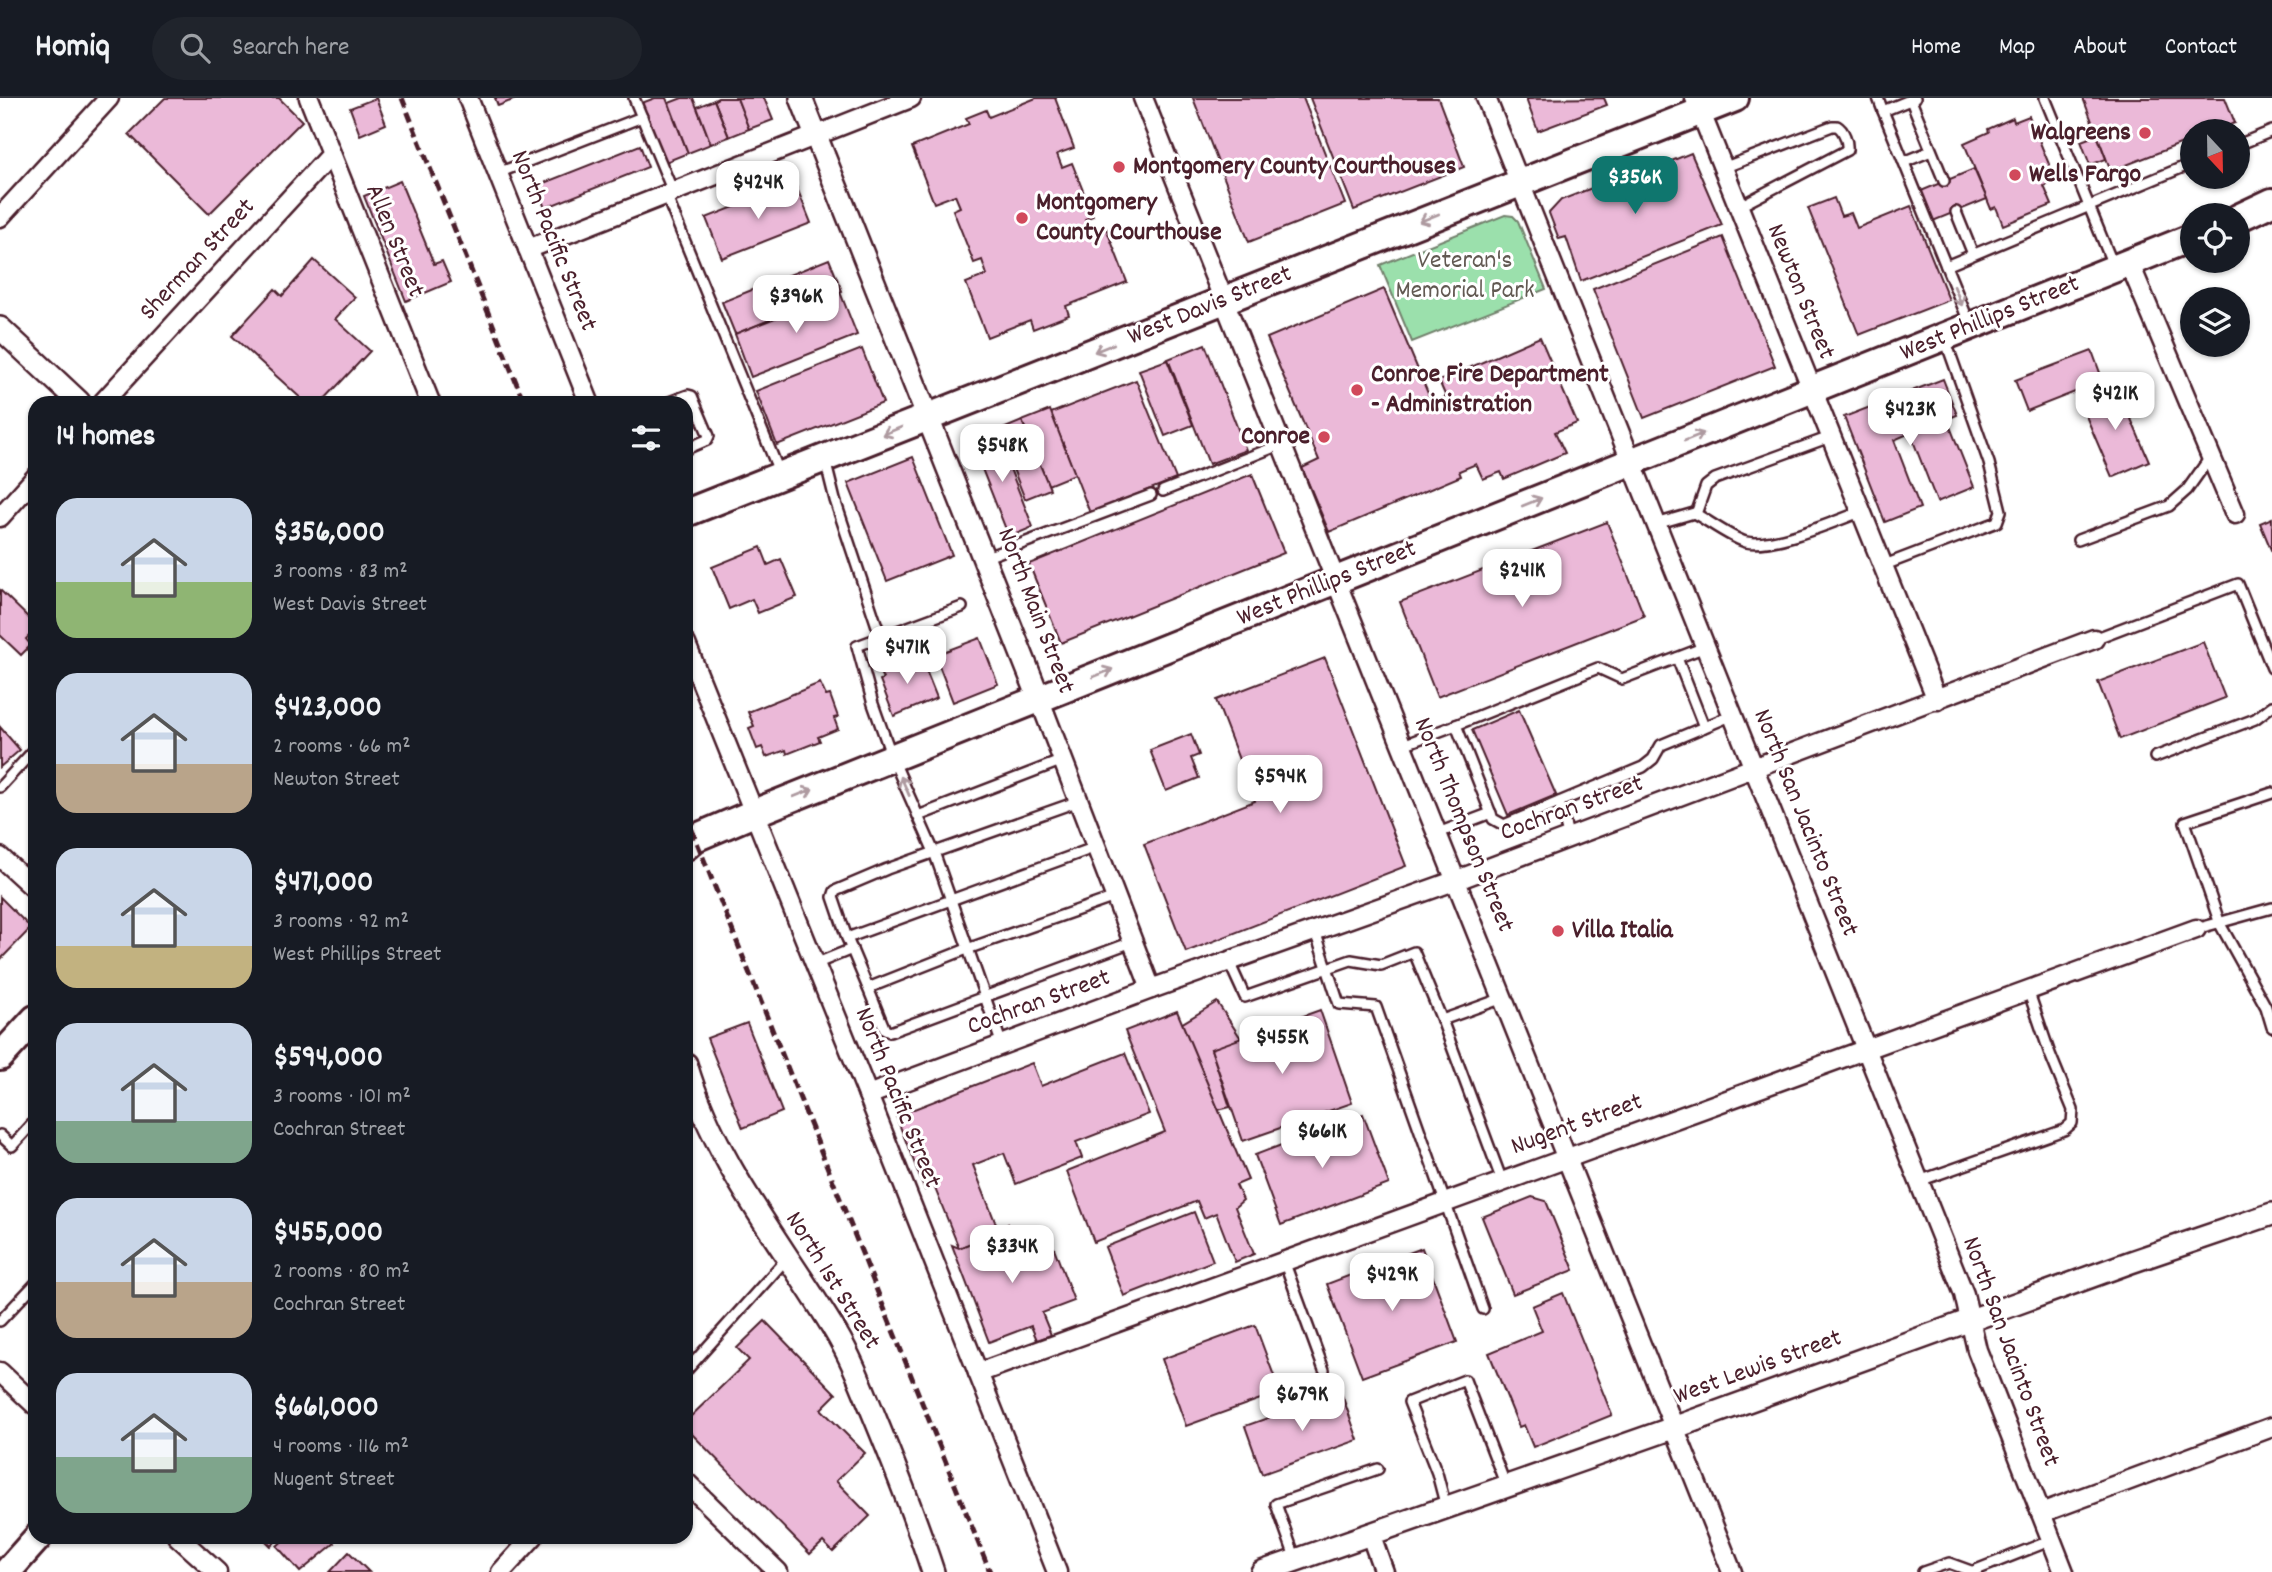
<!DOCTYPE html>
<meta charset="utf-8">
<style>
body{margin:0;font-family:Dekko,sans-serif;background:#20242c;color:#f1f3f6;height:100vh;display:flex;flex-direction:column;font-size:26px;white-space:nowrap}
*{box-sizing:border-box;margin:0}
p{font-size:23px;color:#9ea1a6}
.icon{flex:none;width:38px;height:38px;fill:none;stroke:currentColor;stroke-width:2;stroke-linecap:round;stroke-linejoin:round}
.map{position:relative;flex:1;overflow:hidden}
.details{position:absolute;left:28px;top:298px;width:665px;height:1148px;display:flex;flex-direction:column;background:#171b24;border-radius:21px;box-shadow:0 2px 5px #0004}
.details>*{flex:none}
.needle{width:46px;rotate:158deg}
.fabs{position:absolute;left:2180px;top:21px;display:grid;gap:14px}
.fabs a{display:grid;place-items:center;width:70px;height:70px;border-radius:50%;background:#171b24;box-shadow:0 2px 5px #0004;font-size:35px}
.price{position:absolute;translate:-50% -60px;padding:0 16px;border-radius:14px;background:#fff;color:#222;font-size:23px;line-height:46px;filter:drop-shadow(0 2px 4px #0008)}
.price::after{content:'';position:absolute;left:50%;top:42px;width:21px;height:16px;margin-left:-10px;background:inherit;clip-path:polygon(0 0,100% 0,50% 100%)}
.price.on{background:#0f766e;color:#fff}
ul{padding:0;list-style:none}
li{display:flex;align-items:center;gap:21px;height:175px;padding:0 28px}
li span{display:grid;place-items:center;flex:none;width:196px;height:140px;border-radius:21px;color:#555}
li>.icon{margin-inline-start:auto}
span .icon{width:84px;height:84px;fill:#fffc;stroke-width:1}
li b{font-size:30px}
h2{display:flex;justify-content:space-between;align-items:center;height:84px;padding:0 28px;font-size:30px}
header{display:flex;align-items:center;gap:42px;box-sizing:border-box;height:98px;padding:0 35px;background:#171b24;border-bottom:2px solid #363941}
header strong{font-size:33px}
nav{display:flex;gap:38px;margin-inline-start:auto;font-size:24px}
.search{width:490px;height:63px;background:#20242c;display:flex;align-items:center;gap:18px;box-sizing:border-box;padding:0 24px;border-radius:38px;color:#9ea1a6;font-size:26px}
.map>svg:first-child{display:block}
.green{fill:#9be0ac;stroke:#72806c;stroke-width:2}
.building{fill:#ebb9d8;stroke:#4a1f2b;stroke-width:2}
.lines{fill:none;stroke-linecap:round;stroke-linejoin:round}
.service-casing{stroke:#4a1f2b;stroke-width:14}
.minor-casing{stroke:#4a1f2b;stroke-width:23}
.tertiary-casing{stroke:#4a1f2b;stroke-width:26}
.primary-casing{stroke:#4a1f2b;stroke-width:32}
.service{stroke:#fff;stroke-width:9}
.minor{stroke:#fff;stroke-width:18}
.tertiary{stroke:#fff;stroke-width:21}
.primary{stroke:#fff;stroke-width:26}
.rail{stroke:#4a1f2b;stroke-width:5;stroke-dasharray:10 5;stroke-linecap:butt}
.oneway{stroke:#ae9aa0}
.poi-dot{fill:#d1495b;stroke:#fff;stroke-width:2.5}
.labels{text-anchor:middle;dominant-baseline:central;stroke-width:6;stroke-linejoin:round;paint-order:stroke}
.poi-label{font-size:26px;font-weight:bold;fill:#4a1f2b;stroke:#fff;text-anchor:start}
.street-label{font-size:26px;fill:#4a1f2b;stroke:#fff}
.park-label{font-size:26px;fill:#625952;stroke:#fff}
</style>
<header>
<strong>Homiq</strong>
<div class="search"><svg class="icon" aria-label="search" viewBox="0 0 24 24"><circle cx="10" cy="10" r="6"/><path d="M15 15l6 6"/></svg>Search here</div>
<nav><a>Home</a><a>Map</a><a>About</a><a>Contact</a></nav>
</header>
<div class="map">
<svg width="2272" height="1474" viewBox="0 0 2272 1474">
<rect width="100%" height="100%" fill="#fff"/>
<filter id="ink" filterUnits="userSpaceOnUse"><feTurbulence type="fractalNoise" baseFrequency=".0143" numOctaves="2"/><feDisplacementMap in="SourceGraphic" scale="14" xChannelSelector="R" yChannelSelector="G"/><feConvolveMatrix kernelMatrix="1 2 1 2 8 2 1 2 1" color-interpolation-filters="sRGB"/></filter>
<g filter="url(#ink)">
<path class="green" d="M1505 117 1513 118 1518 123 1546 191 1412 244 1380 167Z"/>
<g class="building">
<path d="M165 0H279L302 23 209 116 129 36Z"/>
<path d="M376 0 386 26 360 37 350 10Z"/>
<path d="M495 0H518L498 8Z"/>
<path d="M655 0H666L688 55 663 65 639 6Z"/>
<path d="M682 0H693L711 46 688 55 669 5Z"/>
<path d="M718 0H737L749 31 729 39 714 2Z"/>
<path d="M737 0H764L773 22 749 31Z"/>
<path d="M1036 0H1055L1074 50 1057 56 1062 69 1072 65 1093 118 1085 121 1090 136 1106 130 1127 184 1066 208 1069 217 1033 231 1030 222 987 239 966 185 987 177 982 162 974 165 953 112 960 109 955 97 934 105 912 49 969 26 966 20 986 12 989 19Z"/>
<path d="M1193 0H1303L1345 106 1249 144Z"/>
<path d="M1310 0H1438L1464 69 1354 112Z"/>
<path d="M1604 0 1607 7 1538 33 1526 1Z"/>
<path d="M2083 0H2225L2235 25 2213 33H2193V41L2111 73Z"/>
<path d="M714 2 729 39 711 46 697 9Z"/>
<path d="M2029 18 2056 83 2044 88 2052 107 2003 127 1996 109 1991 111 1964 45 1989 34 1988 31 2013 20 2014 24Z"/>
<path d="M2097 37 2106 61 2090 67 2081 43Z"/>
<path d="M640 47 648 69 545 110 536 88Z"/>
<path d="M1691 55 1722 127 1581 183 1566 139 1559 141 1549 115 1561 102 1625 77 1627 81Z"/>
<path d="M1974 71 1987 101 1933 123 1921 93Z"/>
<path d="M400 83 434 166 442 163 451 184 406 203 364 98Z"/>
<path d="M795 85 811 125 722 160 706 120Z"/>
<path d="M1834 100 1841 118 1851 115 1857 130 1911 108 1949 202 1859 237 1808 110Z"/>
<path d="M1723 139 1775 268 1644 320 1593 191Z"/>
<path d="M829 161 842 193 735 236 722 204Z"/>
<path d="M314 162 355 199 335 221 370 253 322 304H305L232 238 275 191 282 198Z"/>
<path d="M1384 191 1432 305 1446 299 1439 283 1540 239 1577 325 1555 334 1565 355 1504 381 1501 374 1483 381 1476 366 1459 373 1461 378 1329 434 1302 370 1319 362 1267 240Z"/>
<path d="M840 194 857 237 751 279 735 236Z"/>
<path d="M1205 246 1246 352 1209 366 1168 261Z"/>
<path d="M862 251 883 305 777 347 756 293Z"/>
<path d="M2092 253 2103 283 2027 313 2015 282Z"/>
<path d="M1167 262 1193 327 1165 338 1139 272Z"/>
<path d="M1943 281 1957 317 1947 321 1974 389 1937 404 1910 335 1894 342 1920 410 1885 424 1844 319Z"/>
<path d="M1136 282 1176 381 1090 415 1051 315Z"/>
<path d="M2117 288 2149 363 2112 379 2080 304Z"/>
<path d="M1050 312 1075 376 1048 387 1022 323Z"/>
<path d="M1022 323 1050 391 1025 401 998 333Z"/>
<path d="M995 333 1033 429 1009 439 971 343Z"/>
<path d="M913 359 952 457 887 483 848 385Z"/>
<path d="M1252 376 1284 455 1061 545 1029 466Z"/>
<path d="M2272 420V454L2260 425Z"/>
<path d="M1607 424 1644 518 1437 599 1400 504Z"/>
<path d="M761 449 768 467 781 461 797 499 758 515 752 501 729 511 712 469Z"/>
<path d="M0 492 35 526V532L26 541 31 547 21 557 0 537Z"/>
<path d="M980 540 998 586 953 604 935 557Z"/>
<path d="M2203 544 2225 600 2120 641 2098 584Z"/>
<path d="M911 559 915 568 923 565 937 600 894 618 880 582 883 581 879 572Z"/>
<path d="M1325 560 1406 768 1186 854 1144 746 1255 703 1216 602Z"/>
<path d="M820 585 826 598 830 597 838 619 834 620 838 631 818 639 820 643 787 656 786 652 766 659 762 649 757 651 749 630 754 628 748 614Z"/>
<path d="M1519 612 1556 697 1508 717 1472 632Z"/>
<path d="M0 629 20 652 0 669Z"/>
<path d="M1191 636 1199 657 1191 660 1199 680 1166 693 1150 652Z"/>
<path d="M0 799 31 830 0 862Z"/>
<path d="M1217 904 1242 942 1211 951 1230 1009 1218 1012 1181 926Z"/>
<path d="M1320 912 1352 1005 1243 1043 1211 951Z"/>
<path d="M1177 913 1248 1082 1236 1087 1243 1102 1235 1109 1254 1156 1235 1164 1216 1115 1204 1120 1197 1103 1094 1144 1067 1073 1165 1034 1125 933Z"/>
<path d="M747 925 782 1014 743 1030 707 940Z"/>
<path d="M1125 955 1149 1016 1076 1044 1082 1060 1016 1086 1004 1055 973 1067 999 1134 959 1150 934 1088 925 1092 896 1018 1032 965 1041 988Z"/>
<path d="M1363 1016 1389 1086 1281 1127 1255 1057Z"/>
<path d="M1532 1099 1546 1103 1574 1172 1513 1196 1482 1119Z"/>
<path d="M1194 1114 1213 1163 1124 1198 1105 1149Z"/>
<path d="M1008 1126 1022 1162 1054 1150 1074 1203 1042 1215 1051 1237 1037 1242 1031 1228 989 1244 952 1147 959 1150 999 1134Z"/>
<path d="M1422 1150 1457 1244 1362 1279 1327 1186Z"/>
<path d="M1563 1195 1612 1317 1533 1349 1524 1327 1519 1329 1489 1255 1542 1233 1532 1208Z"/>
<path d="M765 1223 836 1296 821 1311 865 1355 836 1383 870 1418 833 1454 823 1444 810 1456 686 1330V1323L749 1262 737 1250Z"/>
<path d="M1255 1227 1280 1294 1186 1328 1162 1261Z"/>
<path d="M1341 1294 1358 1342 1262 1376 1245 1328Z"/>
<path d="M261 1438H281L271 1448Z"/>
<path d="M288 1438H329L335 1445 300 1474 277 1448Z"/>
<path d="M349 1454 369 1474H330Z"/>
</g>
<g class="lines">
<g class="service-casing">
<g id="service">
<path d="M634 0 673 94"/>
<path d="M1878 0 1883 13"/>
<path d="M1910 0 1944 83"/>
<path d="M1915 0 1883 13 1946 168 2193 65"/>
<path d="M2045 0 2113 167"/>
<path d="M2238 47 2272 33"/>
<path d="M1904 64 1931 53"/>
<path d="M1723 70 1832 28H1837C1844 32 1848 44 1847 52L1738 109"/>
<path d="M498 75 642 19"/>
<path d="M666 97 780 376"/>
<path d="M1956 114 1973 156"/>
<path d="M1946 168 1969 224"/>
<path d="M669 304 688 297 692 298 709 338 707 342 686 351"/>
<path d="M825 362 835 402 881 540"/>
<path d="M1163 393 1282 346"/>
<path d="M1696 416 1706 388 1715 381 1830 339"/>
<path d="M1656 426 1694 415C1707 422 1733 441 1746 444 1772 450 1834 424 1860 414"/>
<path d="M2078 442 2169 408 2187 392 2211 358"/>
<path d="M984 460 1151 397"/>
<path d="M1882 468 1997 424 2001 413 1989 365 1945 241"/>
<path d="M962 509 857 548 873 606 892 659 934 754 1002 947"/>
<path d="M2094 541 2238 486 2272 570"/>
<path d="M1705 549 1622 581 1598 570 1456 627 1493 721 1504 727 1643 669 1653 661 1661 647 1733 617"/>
<path d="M1677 560 1704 629"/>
<path d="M1403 647 1456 627"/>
<path d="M2155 659 2255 621 2272 608"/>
<path d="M0 689 35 651"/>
<path d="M2272 695 2185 724 2220 826 2266 909 2272 929"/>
<path d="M1559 704 1569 740"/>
<path d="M918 718 1063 662"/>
<path d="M1438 735 1491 715"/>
<path d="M1115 799 967 851 868 890 885 932 890 934 1132 844"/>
<path d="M2196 831 2272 810"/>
<path d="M1315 833 1339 906 1376 909 1483 1211"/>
<path d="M847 840 833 799 835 793 887 771 1079 703"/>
<path d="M1229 864 1245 899 1351 862 1381 867 1414 854 1442 922"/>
<path d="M815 866 852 851"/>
<path d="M868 890 847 840 1096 749"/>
<path d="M0 1037 12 1048 35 1023"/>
<path d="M1502 1083 1442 922 1503 900"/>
<path d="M1919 1083 2064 1032 2072 1025 2073 1012 2050 956 2028 892"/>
<path d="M1284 1163 1324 1272"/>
<path d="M0 1223 35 1186"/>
<path d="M686 1273 787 1160"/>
<path d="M1446 1409 1437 1375 1409 1304 1465 1282 1506 1388"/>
<path d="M1296 1462 1276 1406 1378 1371"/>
<path d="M1923 1474 1949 1465 1971 1473"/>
<path d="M1971 1474 2052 1442"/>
</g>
</g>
<g class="minor-casing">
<g id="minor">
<path d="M309 0 430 304"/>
<path d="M468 0 589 304"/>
<path d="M1143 0 1732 1474"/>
<path d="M1486 0 1964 1196 1977 1252 2064 1474"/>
<path d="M1695 0 1937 602"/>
<path d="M0 119 109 0"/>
<path d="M528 151 911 0"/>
<path d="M2129 164 2235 416"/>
<path d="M103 304 331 56"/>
<path d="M0 419 35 380"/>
<path d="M686 546 868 997 1057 1474"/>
<path d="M1039 600 1151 891"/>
<path d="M0 759 35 791"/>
<path d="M868 997 1151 891 1457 782 2094 541"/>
<path d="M0 1274 35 1307"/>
<path d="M978 1275 2196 831"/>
<path d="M686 1384 778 1474"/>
<path d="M2041 1415 2272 1329"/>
<path d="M1370 1435 1384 1474"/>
<path d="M177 1438 217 1474"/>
<path d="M501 1474 534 1438"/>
</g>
</g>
<g class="tertiary-casing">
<g id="tertiary">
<path d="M801 0 1039 600"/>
<path d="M0 230 79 304"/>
<path d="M686 966C715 1066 782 1145 835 1233 852 1261 863 1291 875 1320 896 1371 916 1422 933 1474"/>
<path d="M1262 1474 1676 1329 2131 1164 2272 1116"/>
</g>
</g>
<g class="primary-casing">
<g id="primary">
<path d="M2238 120 2272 104"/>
<path d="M686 415 1735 0"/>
<path d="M686 748 695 740 754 715 2193 139"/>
<path d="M0 959 35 921"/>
<path d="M7 1474 39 1438"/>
</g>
</g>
<use href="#service" class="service"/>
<use href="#minor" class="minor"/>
<use href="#tertiary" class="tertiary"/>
<use href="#primary" class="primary"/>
<g class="rail">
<path d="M402 0 524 304"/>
<path d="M686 717 990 1474"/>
</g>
</g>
<defs><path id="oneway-shaft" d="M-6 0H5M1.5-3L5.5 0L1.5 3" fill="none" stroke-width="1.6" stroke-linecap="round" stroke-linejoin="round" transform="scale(1.75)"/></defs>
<g class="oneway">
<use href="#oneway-shaft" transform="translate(1429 120) rotate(158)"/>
<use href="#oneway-shaft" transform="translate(1958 198) rotate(68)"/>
<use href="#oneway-shaft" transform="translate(1104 250) rotate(158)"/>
<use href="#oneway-shaft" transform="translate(892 333) rotate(158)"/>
<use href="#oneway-shaft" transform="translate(1694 339) rotate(-22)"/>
<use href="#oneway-shaft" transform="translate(1532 404) rotate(-22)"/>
<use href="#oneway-shaft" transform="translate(1103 575) rotate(-22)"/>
<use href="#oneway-shaft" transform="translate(905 688) rotate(-114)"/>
<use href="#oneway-shaft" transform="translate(803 695) rotate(-22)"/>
</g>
</g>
<g class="poi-dot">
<circle cx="2145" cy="35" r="7"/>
<circle cx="1119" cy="69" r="7"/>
<circle cx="2015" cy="77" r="7"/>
<circle cx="1022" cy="120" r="7"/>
<circle cx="1357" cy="292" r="7"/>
<circle cx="1324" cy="339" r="7"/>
<circle cx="1558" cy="833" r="7"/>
</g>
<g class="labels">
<g class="poi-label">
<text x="2131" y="35" text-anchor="end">Walgreens</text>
<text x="1133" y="69">Montgomery County Courthouses</text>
<text x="2029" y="77">Wells Fargo</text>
<text x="1036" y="105">Montgomery<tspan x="1036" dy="30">County Courthouse</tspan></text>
<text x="1371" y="277">Conroe Fire Department<tspan x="1371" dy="30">- Administration</tspan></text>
<text x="1310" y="339" text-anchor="end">Conroe</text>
<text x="1572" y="833">Villa Italia</text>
</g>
<g class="street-label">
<text transform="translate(394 143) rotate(68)">Allen Street</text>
<text transform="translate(553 143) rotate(68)">North Pacific Street</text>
<text transform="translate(198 162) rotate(-47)">Sherman Street</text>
<text transform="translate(1800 194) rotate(68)">Newton Street</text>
<text transform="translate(1210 208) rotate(-22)">West Davis Street</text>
<text transform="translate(1990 221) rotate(-22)">West Phillips Street</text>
<text transform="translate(1327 486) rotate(-22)">West Phillips Street</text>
<text transform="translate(1035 513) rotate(69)">North Main Street</text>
<text transform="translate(1572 711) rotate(-20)">Cochran Street</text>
<text transform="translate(1805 725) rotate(68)">North San Jacinto Street</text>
<text transform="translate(1463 727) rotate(68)">North Thompson Street</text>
<text transform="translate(1039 905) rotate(-20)">Cochran Street</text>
<text transform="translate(897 1000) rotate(68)">North Pacific Street</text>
<text transform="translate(1577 1027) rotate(-20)">Nugent Street</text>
<text transform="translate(832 1183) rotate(58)">North 1st Street</text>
<text transform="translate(2010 1254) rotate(70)">North San Jacinto Street</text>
<text transform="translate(1758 1270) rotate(-20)">West Lewis Street</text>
</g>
<g class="park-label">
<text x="1465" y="163">Veteran's<tspan x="1465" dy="30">Memorial Park</tspan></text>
</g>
</g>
</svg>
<div class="fabs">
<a><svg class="needle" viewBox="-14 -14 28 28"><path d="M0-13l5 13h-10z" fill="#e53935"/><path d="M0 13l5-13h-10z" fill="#9ea1a6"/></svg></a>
<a><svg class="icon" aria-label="locate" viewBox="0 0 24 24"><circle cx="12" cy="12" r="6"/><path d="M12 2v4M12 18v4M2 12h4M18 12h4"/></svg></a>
<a><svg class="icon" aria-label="layers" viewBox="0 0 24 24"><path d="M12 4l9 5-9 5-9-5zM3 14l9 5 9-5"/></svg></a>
</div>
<b class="price on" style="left:1635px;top:118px">$356K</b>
<b class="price" style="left:758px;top:123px">$424K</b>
<b class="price" style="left:796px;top:237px">$396K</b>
<b class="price" style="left:2115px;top:334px">$421K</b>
<b class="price" style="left:1910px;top:350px">$423K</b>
<b class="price" style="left:1002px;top:386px">$548K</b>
<b class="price" style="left:1522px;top:511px">$241K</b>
<b class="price" style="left:907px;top:588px">$471K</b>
<b class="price" style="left:1280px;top:717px">$594K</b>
<b class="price" style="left:1282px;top:978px">$455K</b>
<b class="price" style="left:1322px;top:1072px">$661K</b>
<b class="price" style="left:1012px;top:1187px">$334K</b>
<b class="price" style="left:1392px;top:1215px">$429K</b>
<b class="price" style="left:1302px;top:1335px">$679K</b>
<section class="details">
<h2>14 homes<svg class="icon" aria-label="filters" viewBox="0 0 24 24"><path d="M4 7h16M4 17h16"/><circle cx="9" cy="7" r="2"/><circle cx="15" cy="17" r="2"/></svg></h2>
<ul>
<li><span style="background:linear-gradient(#c9d6e8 60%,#8fb573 0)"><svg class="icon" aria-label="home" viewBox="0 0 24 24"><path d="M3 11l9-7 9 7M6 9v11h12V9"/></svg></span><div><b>$356,000</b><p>3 rooms · 83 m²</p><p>West Davis Street</p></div></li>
<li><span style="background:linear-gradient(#c9d6e8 65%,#b9a48a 0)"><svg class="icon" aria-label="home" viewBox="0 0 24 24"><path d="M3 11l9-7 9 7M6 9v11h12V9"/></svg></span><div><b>$423,000</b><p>2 rooms · 66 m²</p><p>Newton Street</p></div></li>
<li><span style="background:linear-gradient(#c9d6e8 70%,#c2b280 0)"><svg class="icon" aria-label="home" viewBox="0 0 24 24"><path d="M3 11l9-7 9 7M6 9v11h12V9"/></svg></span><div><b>$471,000</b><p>3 rooms · 92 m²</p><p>West Phillips Street</p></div></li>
<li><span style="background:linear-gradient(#c9d6e8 70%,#7fa58c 0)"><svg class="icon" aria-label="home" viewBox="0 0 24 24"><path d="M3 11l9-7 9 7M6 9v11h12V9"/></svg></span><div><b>$594,000</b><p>3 rooms · 101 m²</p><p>Cochran Street</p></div></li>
<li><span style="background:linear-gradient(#c9d6e8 60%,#b9a48a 0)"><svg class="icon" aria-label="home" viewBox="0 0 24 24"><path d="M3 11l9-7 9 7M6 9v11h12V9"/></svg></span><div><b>$455,000</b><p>2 rooms · 80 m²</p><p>Cochran Street</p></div></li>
<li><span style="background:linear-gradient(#c9d6e8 60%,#7fa58c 0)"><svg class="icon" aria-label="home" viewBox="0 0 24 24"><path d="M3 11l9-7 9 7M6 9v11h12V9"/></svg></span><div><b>$661,000</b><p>4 rooms · 116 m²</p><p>Nugent Street</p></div></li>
</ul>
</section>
</div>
